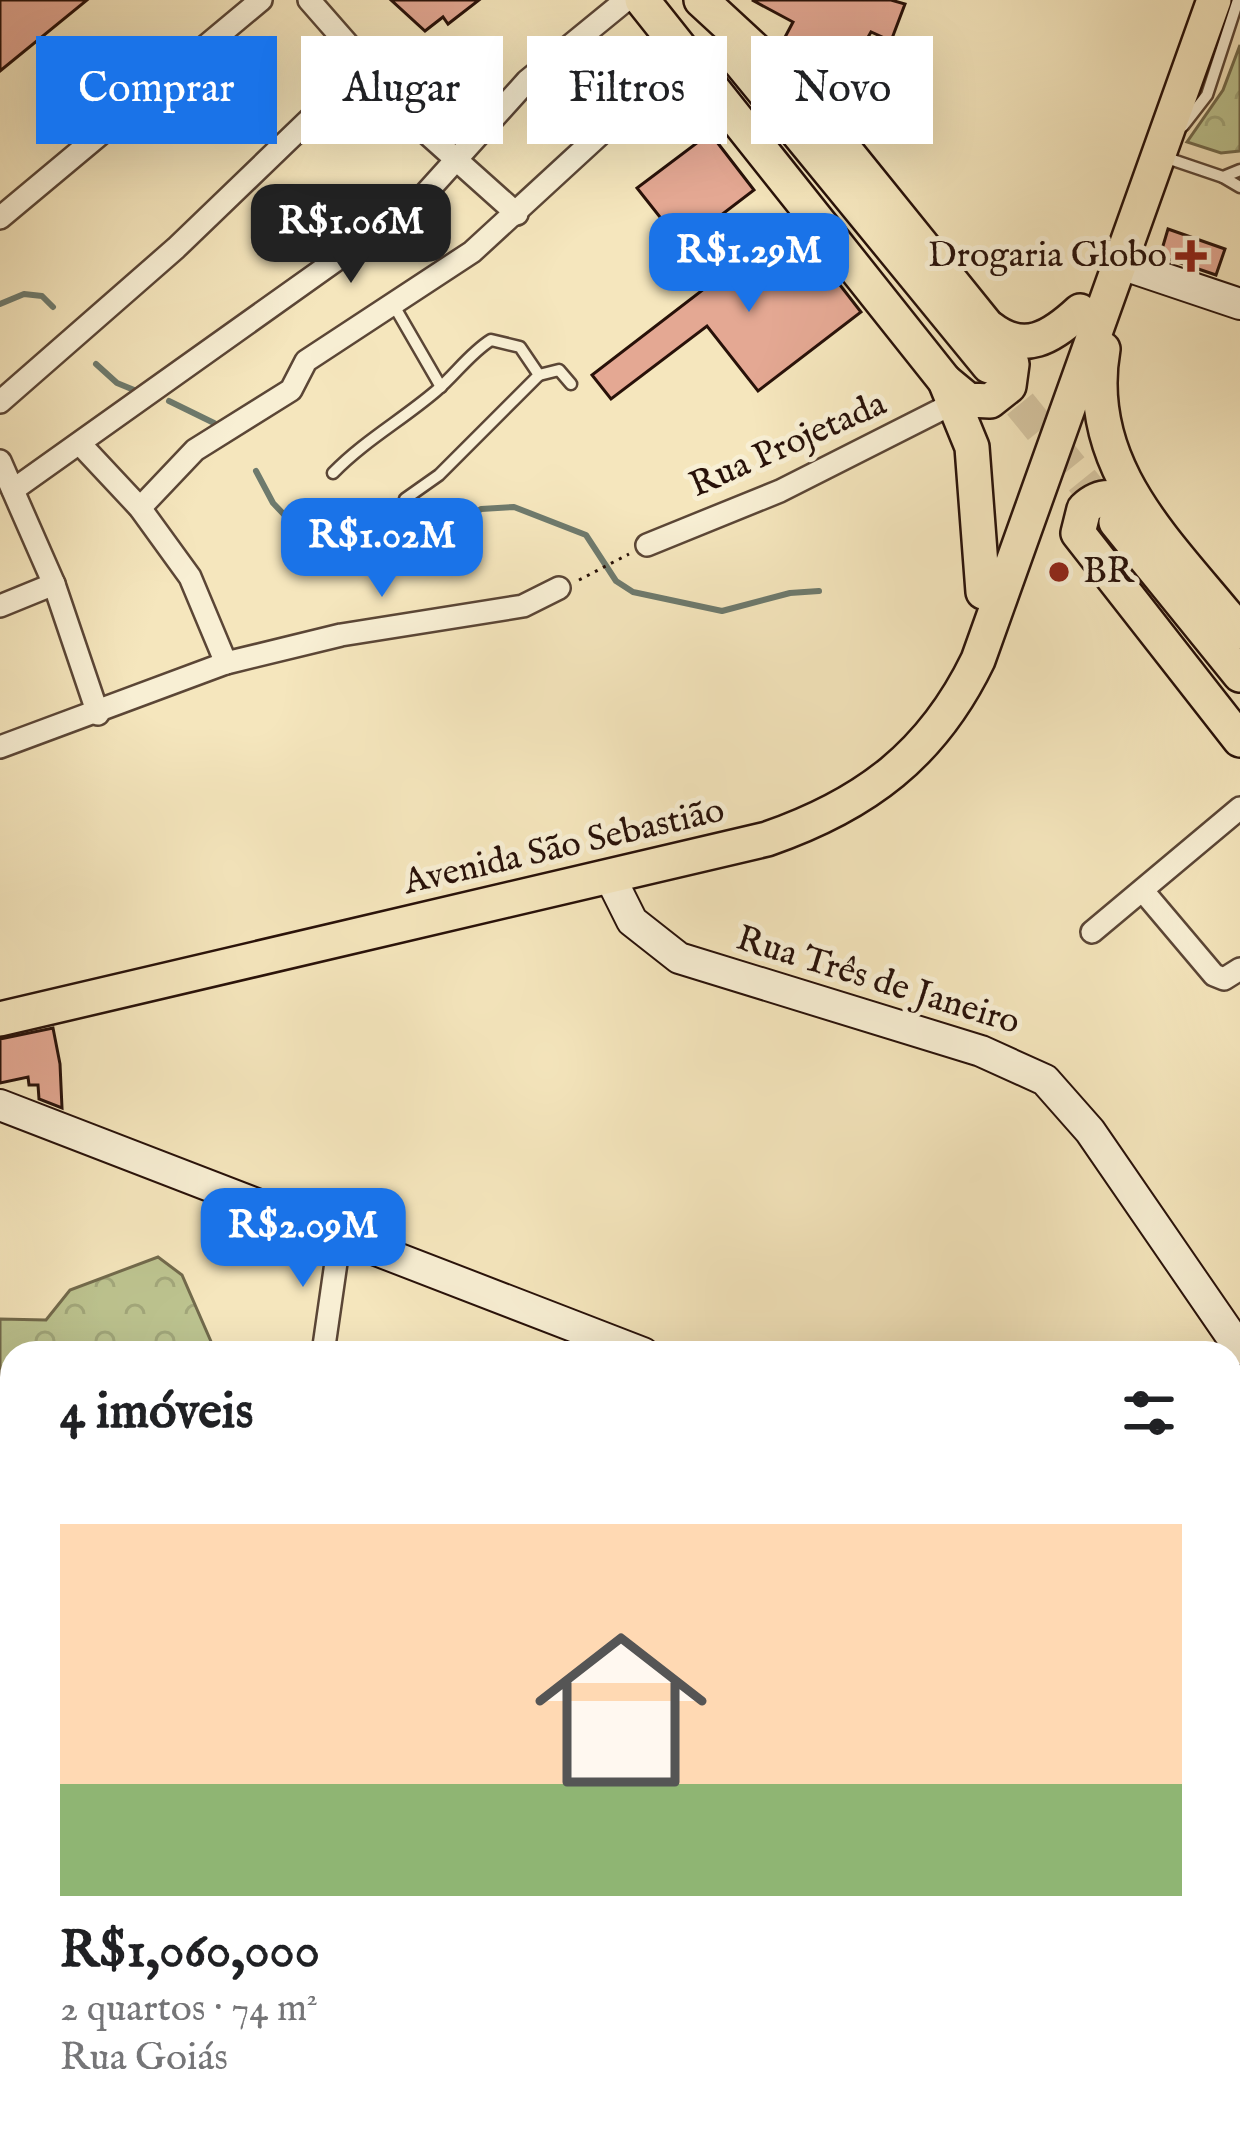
<!DOCTYPE html>
<html lang="pt">
<meta charset="utf-8">
<style>
body{margin:0;font-family:"IM FELL English",serif;background:#f2f2f2;color:#202124;height:100vh;display:flex;flex-direction:column;font-size:45px;white-space:nowrap}
*{box-sizing:border-box;margin:0}
p{font-size:39px;color:#757577}
.icon{flex:none;width:66px;height:66px;fill:none;stroke:currentColor;stroke-width:2;stroke-linecap:round;stroke-linejoin:round}
.map{position:relative;flex:1;overflow:hidden}
.sheet{position:absolute;left:0px;top:1341px;width:1242px;height:807px;display:flex;flex-direction:column;background:#fff;border-radius:36px 36px 0 0;box-shadow:0 12px 48px #0002}
.sheet>*{flex:none}
.top-card{position:absolute;left:36px;top:36px;width:1170px;height:108px;display:flex;gap:24px}
.price{position:absolute;translate:-50% -102px;padding:0 27px;border-radius:24px;background:#1a73e8;color:#fff;font-size:39px;line-height:78px;filter:drop-shadow(0 3px 6px #0008)}
.price::after{content:'';position:absolute;left:50%;top:72px;width:36px;height:27px;margin-left:-18px;background:inherit;clip-path:polygon(0 0,100% 0,50% 100%)}
.price.active{background:#222;color:#fff}
ul{padding:0;list-style:none}
li{display:grid;align-content:center;gap:24px;height:636px;padding:0 60px}
li span{display:grid;place-items:center;height:372px;border-radius:0px;color:#555}
li>.icon{margin-inline-start:auto}
span .icon{width:216px;height:216px;fill:#fffc;stroke-width:1}
li b{font-size:51px}
h2{display:flex;justify-content:space-between;align-items:center;height:144px;padding:0 60px;font-size:51px}
.tag{padding:0 42px;border-radius:0px;background:#fff;box-shadow:0 12px 48px #0002;font-size:42px;line-height:108px}
.tag.active{background:#1a73e8;color:#fff}
.map>svg:first-child{display:block}
.forest{fill:url(#forest-crowns);stroke:#726a4c;stroke-width:3}
.lines{fill:none;stroke-linecap:round;stroke-linejoin:round}
.stream{stroke:#6e7a6d;stroke-width:6}
.building{fill:#e4a893;stroke:#281109;stroke-width:3}
.primary-tunnel{stroke:#d6c6a2;stroke-width:33;stroke-dasharray:33 16;stroke-linecap:butt}
.lane-casing{stroke:#5b4636;stroke-width:15}
.street-casing{stroke:#5b4636;stroke-width:26}
.secondary-casing{stroke:#281109;stroke-width:34}
.primary-casing{stroke:#281109;stroke-width:38}
.path{stroke:#281109;stroke-width:3;stroke-dasharray:3 6;stroke-linecap:butt}
.lane{stroke:#f8efd4;stroke-width:10}
.street{stroke:#f8efd4;stroke-width:21}
.secondary{stroke:#f8efd4;stroke-width:30}
.primary{stroke:#f5e6bd;stroke-width:33}
.poi-dot{fill:#8f2418;stroke:#f8efd4;stroke-width:4.5}
.labels{text-anchor:middle;dominant-baseline:central;stroke-width:10;stroke-linejoin:round;paint-order:stroke}
.poi-label{font-size:36px;fill:#281109;stroke:#f8efd4;text-anchor:end}
.street-label{font-size:36px;fill:#281109;stroke:#f8efd4}
</style>
<div class="map">
<svg width="1240" height="2147" viewBox="0 0 1240 2147">
<defs>
<pattern id="forest-crowns" width="20" height="18" patternUnits="userSpaceOnUse" patternTransform="scale(3)"><rect width="20" height="18" fill="#bdc490"/><path d="M2 6a3 3 0 1 1 6 0M12 15a3 3 0 1 1 6 0" fill="none" stroke="#a2a77b"/></pattern>
</defs>
<rect width="100%" height="100%" fill="#f5e6bd"/>
<filter id="stains"><feTurbulence type="fractalNoise" baseFrequency=".00167" numOctaves="4"/><feColorMatrix values="0 0 0 0 .2 0 0 0 0 .09 0 0 0 0 .02 0 0 0 .5 -.17"/></filter>
<radialGradient id="worn" r=".72"><stop offset=".6" stop-color="#630" stop-opacity="0"/><stop offset="1" stop-color="#630" stop-opacity=".3"/></radialGradient>
<g class="forest">
<path d="M1240 45V151L1221 153 1187 142 1223 90Z"/>
<path d="M158 1257 182 1275 216 1353H12V1448L0 1467V1319L46 1320 70 1290Z"/>
</g>
<g class="lines">
<g class="stream">
<path d="M0 304 24 294 42 296 53 307"/>
<path d="M96 364 117 383 139 392"/>
<path d="M169 401 214 423"/>
<path d="M256 471 273 503 312 544 373 549 454 528 481 509 514 507 586 535 616 581 633 592 722 611 790 593 819 591"/>
<path d="M0 1387 12 1383"/>
<path d="M0 1965 12 1968"/>
</g>
</g>
<g class="building">
<path d="M0 0H87L0 71Z"/>
<path d="M391 0H479L448 24 443 17 425 31Z"/>
<path d="M752 0H891L905 4 891 41 871 32 846 76 783 41 793 22Z"/>
<path d="M710 133 754 190 682 245 637 188Z"/>
<path d="M791 222 861 312 758 391 707 326 611 399 592 375Z"/>
<path d="M1168 229 1225 249 1216 275 1160 256Z"/>
<path d="M53 1028 60 1064 62 1108 39 1099 38 1085H29L28 1077 0 1083V1039Z"/>
</g>
<g class="lines">
<path class="primary-tunnel" d="M989 366 1115 521"/>
<g class="lane-casing">
<g id="lane">
<path d="M1183 126 1207 95 1238 0"/>
<path d="M1164 157 1223 177 1240 170"/>
<path d="M1223 177 1240 187"/>
<path d="M393 304 441 387"/>
<path d="M539 375 559 370 571 384"/>
<path d="M333 473C364 441 402 420 436 391 455 375 470 353 491 340L520 347 539 375 439 475 405 499"/>
</g>
</g>
<g class="street-casing">
<g id="street">
<path d="M309 0 422 129 517 214"/>
<path d="M0 218 261 0"/>
<path d="M0 402 176 248 365 66"/>
<path d="M82 446 140 508 190 577 226 663"/>
<path d="M0 461 54 584 98 714"/>
<path d="M13 490 398 216 426 193 527 81 626 0"/>
<path d="M140 508 195 450 291 390 306 361 472 252 683 58"/>
<path d="M647 545 780 491 956 402"/>
<path d="M0 606 54 584"/>
<path d="M0 747 226 663 341 635 523 606 559 588"/>
<path d="M1143 891 1214 975 1224 979 1240 969"/>
<path d="M1092 932 1240 808"/>
<path d="M323 1353 340 1235"/>
<path d="M0 1744 12 1753"/>
<path d="M1230 1833 1240 1836"/>
<path d="M1230 2003 1240 2006"/>
<path d="M0 2082 12 2080"/>
<path d="M57 2136V2147"/>
<path d="M257 2136 318 2147"/>
<path d="M461 2136 463 2147"/>
<path d="M622 2136 623 2147"/>
<path d="M791 2136 795 2147"/>
<path d="M1135 2147 1138 2136"/>
</g>
</g>
<g class="secondary-casing">
<g id="secondary">
<path d="M1121 264 1240 304"/>
<path d="M610 877 632 921 679 958 981 1051 1045 1080 1090 1131 1240 1349"/>
<path d="M0 1105 643 1353"/>
<path d="M1231 1579 1240 1536"/>
<path d="M1230 2047 1240 2046"/>
<path d="M844 2147 870 2136"/>
</g>
</g>
<g class="primary-casing">
<g id="primary">
<path d="M642 0 945 381 972 447 983 592"/>
<path d="M701 0 791 83 988 327 1012 364 1009 386 990 401 968 400 945 381"/>
<path d="M735 56 989 366"/>
<path d="M990 328C1024 355 1052 337 1080 311"/>
<path d="M1103 349C1082 469 1171 545 1240 632"/>
<path d="M1143 516C1125 498 1105 489 1084 509L1078 533 1240 740"/>
<path d="M1116 522 1240 675"/>
<path d="M0 1019 767 839C865 805 932 755 978 660L1214 0"/>
</g>
</g>
<path class="path" d="M579 580 629 554"/>
<use href="#lane" class="lane"/>
<use href="#street" class="street"/>
<use href="#secondary" class="secondary"/>
<use href="#primary" class="primary"/>
</g>
<g class="poi-dot">
<path d="M1185 238h12v12h12v12h-12v12h-12v-12h-12v-12h12z"/>
<circle cx="1059" cy="572" r="12"/>
</g>
<g class="labels">
<g class="poi-label">
<text x="1167" y="256">Drogaria Globo</text>
<text x="1083" y="572" text-anchor="start">BR</text>
</g>
<g class="street-label">
<text transform="translate(788 445) rotate(-24)">Rua Projetada</text>
<text transform="translate(564 847) rotate(-13)">Avenida São Sebastião</text>
<text transform="translate(878 981) rotate(17)">Rua Três de Janeiro</text>
</g>
</g>
<rect width="100%" height="100%" filter="url(#stains)"/>
<rect width="100%" height="100%" fill="url(#worn)"/>
</svg>
<b class="price active" style="left:351px;top:286px">R$1.06M</b>
<b class="price" style="left:749px;top:315px">R$1.29M</b>
<b class="price" style="left:382px;top:600px">R$1.02M</b>
<b class="price" style="left:303px;top:1290px">R$2.09M</b>
<div class="top-card">
<a class="tag active">Comprar</a>
<a class="tag">Alugar</a>
<a class="tag">Filtros</a>
<a class="tag">Novo</a>
</div>
<section class="sheet">
<h2>4 imóveis<svg class="icon" aria-label="filters" viewBox="0 0 24 24"><path d="M4 7h16M4 17h16"/><circle cx="9" cy="7" r="2"/><circle cx="15" cy="17" r="2"/></svg></h2>
<ul>
<li><span style="background:linear-gradient(#ffd9b3 70%,#8fb573 0)"><svg class="icon" aria-label="home" viewBox="0 0 24 24"><path d="M3 11l9-7 9 7M6 9v11h12V9"/></svg></span><div><b>R$1,060,000</b><p>2 quartos · 74 m²</p><p>Rua Goiás</p></div></li>
</ul>
</section>
</div>
